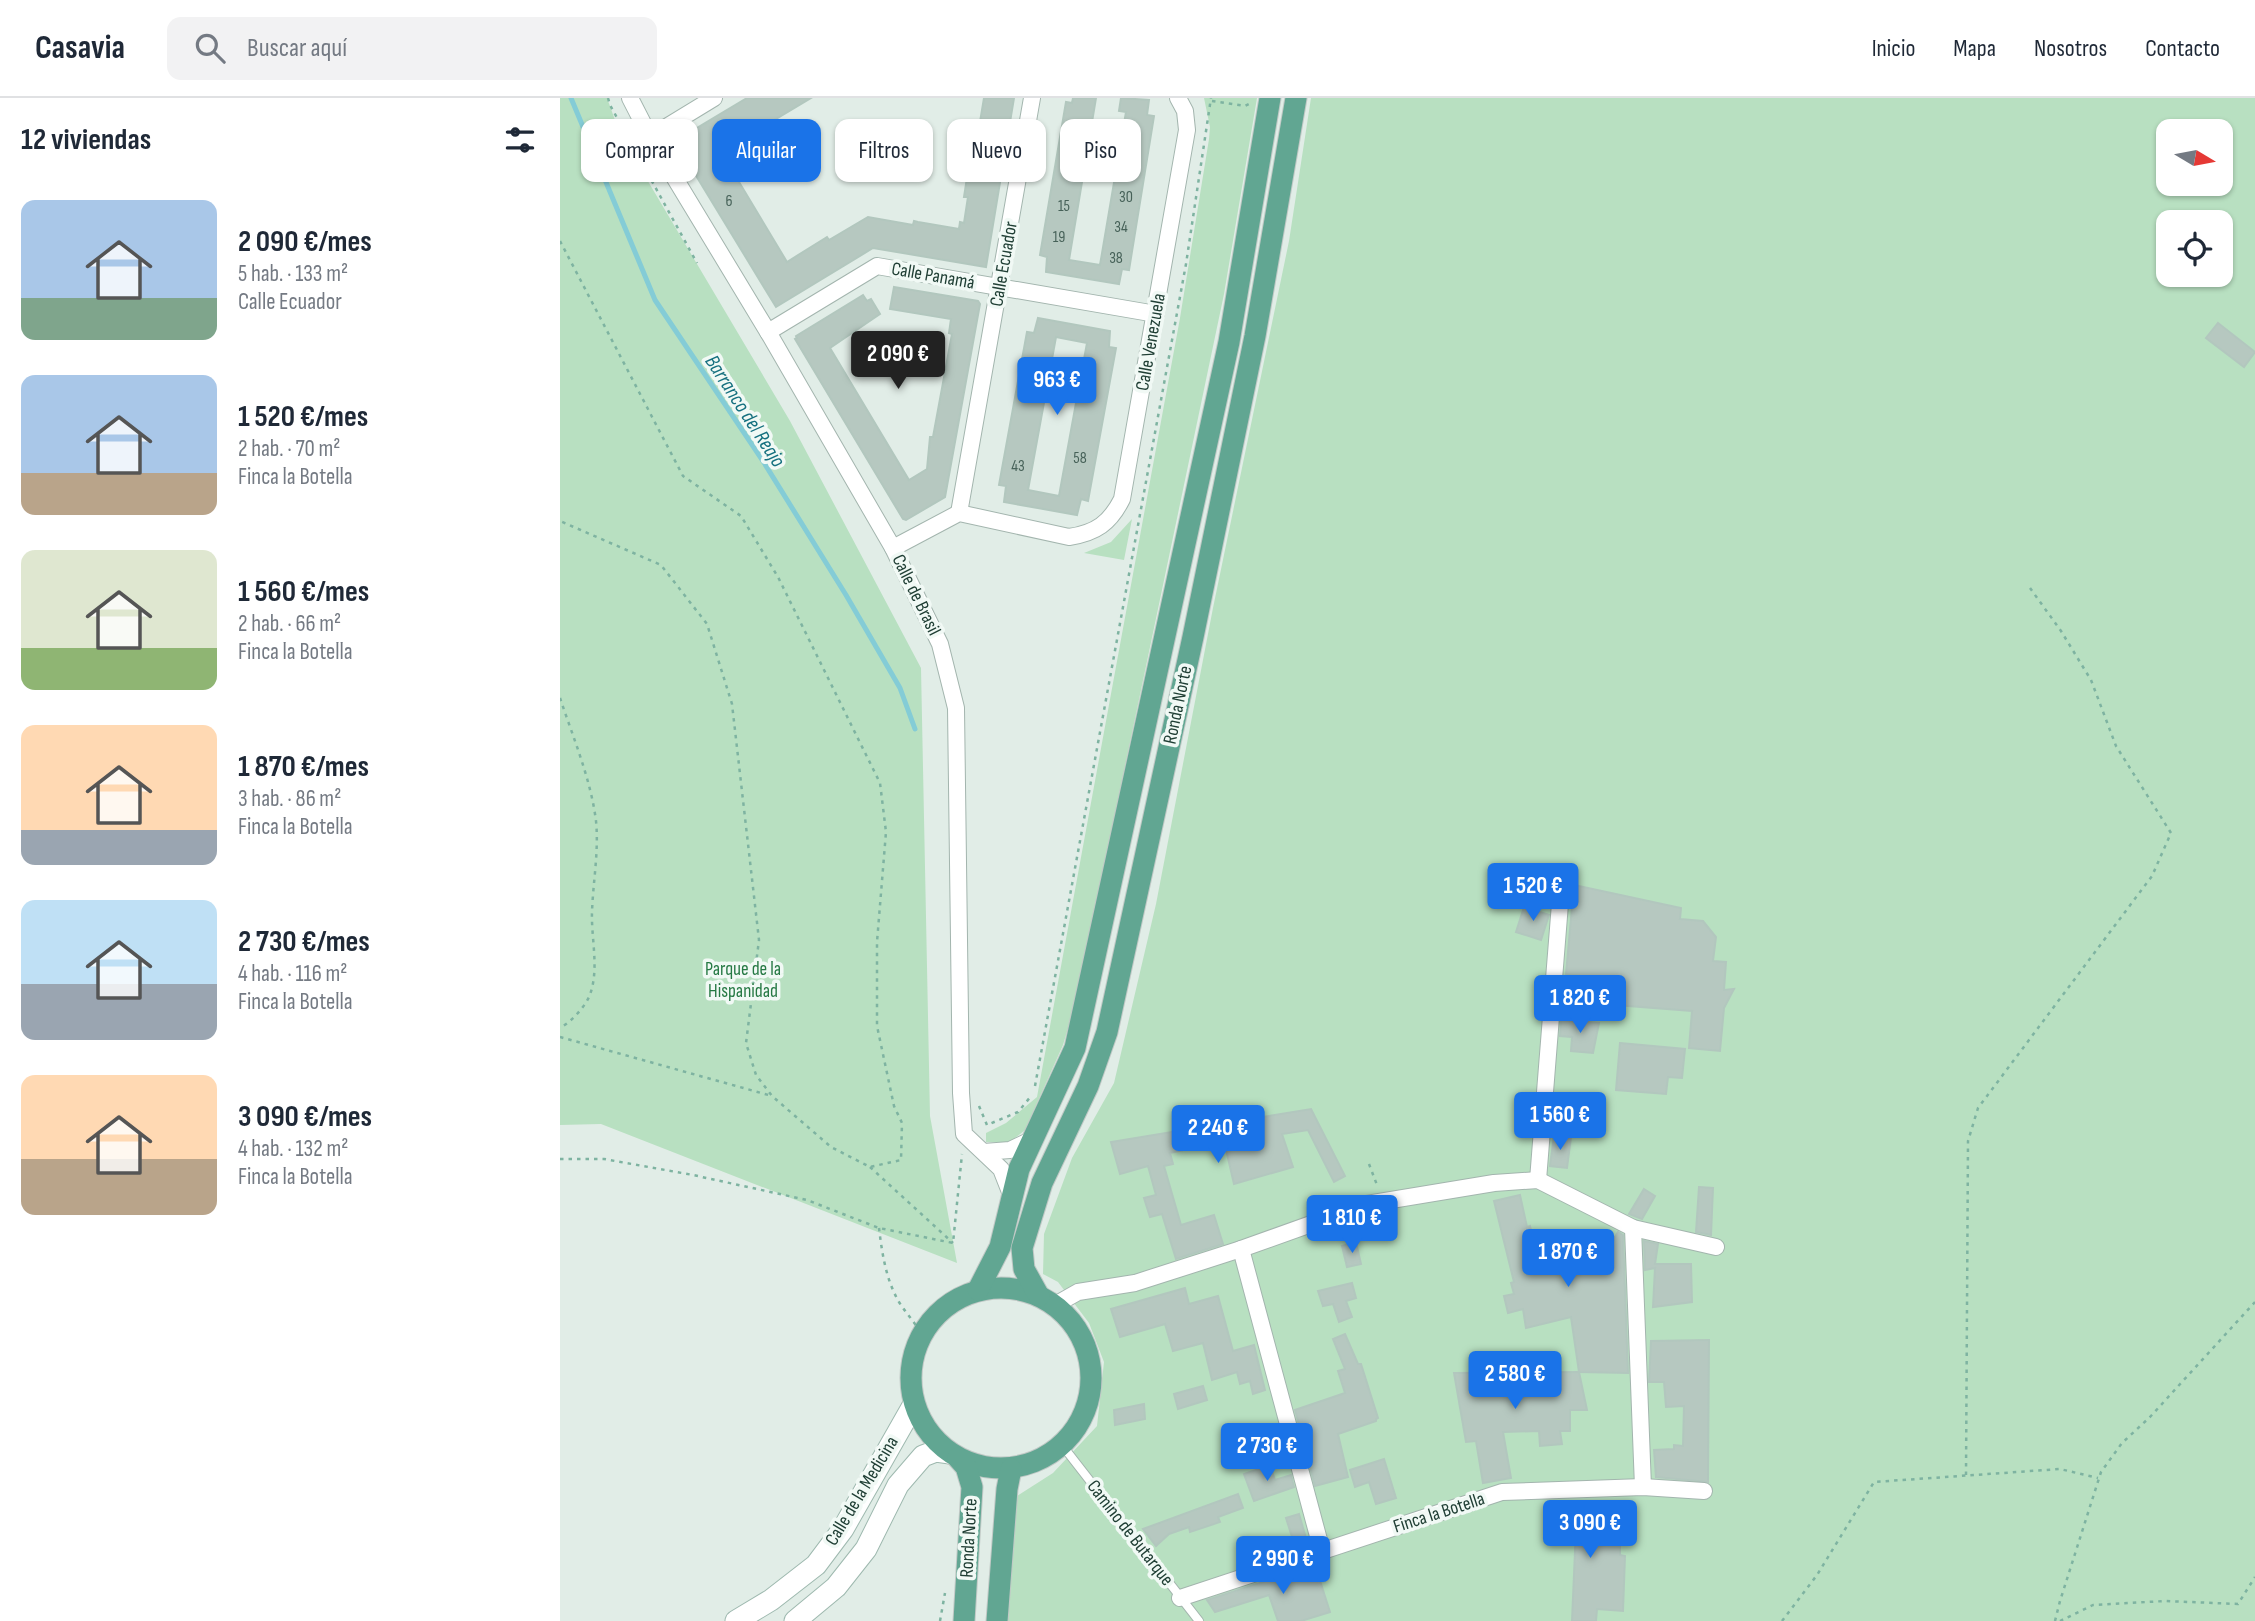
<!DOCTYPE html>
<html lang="es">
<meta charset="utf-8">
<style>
body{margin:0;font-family:"Sofia Sans Condensed",sans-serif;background:#f2f2f3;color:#1f2937;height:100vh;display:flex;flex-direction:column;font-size:26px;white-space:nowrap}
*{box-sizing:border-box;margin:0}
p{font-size:23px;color:#747a83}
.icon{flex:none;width:38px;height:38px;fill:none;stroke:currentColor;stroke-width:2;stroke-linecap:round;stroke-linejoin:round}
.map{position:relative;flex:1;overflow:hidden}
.sheet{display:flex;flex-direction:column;background:#fff;width:560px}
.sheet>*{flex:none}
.hud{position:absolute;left:21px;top:21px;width:665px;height:63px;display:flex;gap:14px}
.needle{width:46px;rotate:100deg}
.buttons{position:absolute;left:1596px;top:21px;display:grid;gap:14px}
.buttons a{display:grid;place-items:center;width:77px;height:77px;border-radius:14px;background:#fff;box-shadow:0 2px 5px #0004;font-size:35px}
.price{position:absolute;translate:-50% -60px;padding:0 16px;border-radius:7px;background:#1a73e8;color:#fff;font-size:23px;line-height:46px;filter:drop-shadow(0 2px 4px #0008)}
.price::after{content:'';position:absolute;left:50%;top:42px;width:21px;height:16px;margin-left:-10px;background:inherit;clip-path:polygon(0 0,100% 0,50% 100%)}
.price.active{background:#222;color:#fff}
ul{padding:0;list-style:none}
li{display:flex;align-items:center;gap:21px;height:175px;padding:0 21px}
li span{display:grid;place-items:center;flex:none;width:196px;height:140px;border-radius:14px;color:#555}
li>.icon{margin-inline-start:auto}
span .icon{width:84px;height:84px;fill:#fffc;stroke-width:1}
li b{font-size:30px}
h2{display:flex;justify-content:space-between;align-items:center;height:84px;padding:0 21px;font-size:30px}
.pill{padding:0 24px;border-radius:14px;background:#fff;box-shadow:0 2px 5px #0004;font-size:24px;line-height:63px}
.pill.active{background:#1a73e8;color:#fff}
header{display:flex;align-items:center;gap:42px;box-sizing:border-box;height:98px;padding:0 35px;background:#fff;border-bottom:2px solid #e0e1e3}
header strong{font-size:33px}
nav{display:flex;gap:38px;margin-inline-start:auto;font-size:24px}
.search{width:490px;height:63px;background:#f2f2f3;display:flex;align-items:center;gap:18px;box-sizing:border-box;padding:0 24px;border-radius:14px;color:#747a83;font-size:26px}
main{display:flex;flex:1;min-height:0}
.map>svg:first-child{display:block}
.green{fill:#b8e0c1;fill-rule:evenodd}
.water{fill:#84ccd6}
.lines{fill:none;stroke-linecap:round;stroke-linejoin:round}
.stream{stroke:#84ccd6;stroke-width:5}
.building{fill:#b6c8c0;stroke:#b2c7be;stroke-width:2;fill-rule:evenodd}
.service-casing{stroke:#a3b5ae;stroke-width:10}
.minor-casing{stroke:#a3b5ae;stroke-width:18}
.secondary-casing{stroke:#9eb9af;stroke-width:23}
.primary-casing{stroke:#c1c9c6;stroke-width:23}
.path{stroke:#7eb3a1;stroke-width:2.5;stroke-dasharray:3.5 5;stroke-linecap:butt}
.service{stroke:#fff;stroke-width:8}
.minor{stroke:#fff;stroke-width:16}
.secondary{stroke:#fff;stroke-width:21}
.primary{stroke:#61a692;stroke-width:21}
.labels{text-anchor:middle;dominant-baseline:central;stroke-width:7;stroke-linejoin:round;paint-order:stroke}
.number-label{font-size:16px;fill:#466158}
.street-label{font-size:19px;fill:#203f35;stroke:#f1f9f5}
.park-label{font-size:19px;fill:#267944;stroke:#f1f9f5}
.water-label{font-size:21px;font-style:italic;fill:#15707f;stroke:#f1f9f5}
</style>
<header>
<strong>Casavia</strong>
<div class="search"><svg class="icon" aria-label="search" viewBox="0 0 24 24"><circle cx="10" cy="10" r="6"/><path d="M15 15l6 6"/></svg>Buscar aquí</div>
<nav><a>Inicio</a><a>Mapa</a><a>Nosotros</a><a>Contacto</a></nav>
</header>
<main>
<section class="sheet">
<h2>12 viviendas<svg class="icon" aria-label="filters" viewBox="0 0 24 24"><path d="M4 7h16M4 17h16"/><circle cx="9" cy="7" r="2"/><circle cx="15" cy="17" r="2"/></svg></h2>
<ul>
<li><span style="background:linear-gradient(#a9c7e8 70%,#7fa58c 0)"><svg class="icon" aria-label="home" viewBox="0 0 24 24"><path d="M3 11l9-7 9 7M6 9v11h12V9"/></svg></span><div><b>2 090 €/mes</b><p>5 hab. · 133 m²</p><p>Calle Ecuador</p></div></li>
<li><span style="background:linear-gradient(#a9c7e8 70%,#b9a48a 0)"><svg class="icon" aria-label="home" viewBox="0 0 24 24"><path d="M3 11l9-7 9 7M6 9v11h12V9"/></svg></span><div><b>1 520 €/mes</b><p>2 hab. · 70 m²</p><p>Finca la Botella</p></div></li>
<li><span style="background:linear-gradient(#dfe7d0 70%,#8fb573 0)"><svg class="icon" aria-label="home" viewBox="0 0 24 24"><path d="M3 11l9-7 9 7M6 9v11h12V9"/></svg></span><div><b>1 560 €/mes</b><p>2 hab. · 66 m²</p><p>Finca la Botella</p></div></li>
<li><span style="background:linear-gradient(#ffd9b3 75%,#9aa5b1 0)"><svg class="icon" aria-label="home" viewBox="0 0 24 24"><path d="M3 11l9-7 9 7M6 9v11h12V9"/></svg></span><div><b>1 870 €/mes</b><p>3 hab. · 86 m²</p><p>Finca la Botella</p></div></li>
<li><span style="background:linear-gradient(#bfe0f5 60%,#9aa5b1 0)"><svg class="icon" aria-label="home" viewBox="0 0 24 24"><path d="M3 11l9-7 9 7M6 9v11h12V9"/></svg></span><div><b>2 730 €/mes</b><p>4 hab. · 116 m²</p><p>Finca la Botella</p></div></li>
<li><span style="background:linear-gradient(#ffd9b3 60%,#b9a48a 0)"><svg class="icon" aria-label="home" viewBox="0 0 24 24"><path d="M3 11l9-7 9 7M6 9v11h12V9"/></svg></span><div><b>3 090 €/mes</b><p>4 hab. · 132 m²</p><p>Finca la Botella</p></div></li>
</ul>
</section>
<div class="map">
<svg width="1695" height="1523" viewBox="0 0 1695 1523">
<rect width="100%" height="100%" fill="#e1ede7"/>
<g class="green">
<path d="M0 0H47L60 36 230 323 361 570 370 1018 397 1165 41 1026 0 1027Z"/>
<path d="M644 0H697L664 196 515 907 503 947 465 1032 450 1044H426V1035L446 1025 477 999 620 220 649 41 650 29Z"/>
<path d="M751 0H1695V1523H446L457 1398 493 1375 537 1328 544 1264 529 1225 498 1184 483 1176 484 1136 512 1060 554 985 596 806 653 510 729 143ZM1608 33H1661V86H1608ZM1608 124H1661V177H1608Z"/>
<path d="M572 421 564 462 524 455 551 444Z"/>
</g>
<path class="water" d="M310 45 353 53 350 75 306 67Z"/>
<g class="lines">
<path class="stream" d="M11 0 95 202 203 363 286 497 340 590 355 631"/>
</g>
<g class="building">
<path d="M187 0H251L161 54 227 164 267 139 269 142 308 119 353 127 354 123 358 124 399 131 400 124 404 125 408 99H404L413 41 414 35 418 36 424 0H454L426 169 313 150 216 209 115 43Z"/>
<path d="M513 0H536L509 162 540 167 566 14 559 13 561 0 589 2 587 17 594 18 569 172 562 171 559 186 486 174 487 159 480 157 506 4 512 5Z"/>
<path d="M334 189 418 203 420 206 385 399 346 422 343 421 235 241 237 240 236 238 303 197 307 203 311 201 320 216 270 250 349 382 367 371 370 339H373L392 236 389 235 391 221 330 211Z"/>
<path d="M478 220 550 233 549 249 556 250 528 403 521 401 517 417 444 404 446 388 439 387 467 234 474 235ZM496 239 527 245 499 398 468 392Z"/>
<path d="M1658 225 1695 254 1684 269 1646 240Z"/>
<path d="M1014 787 1121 810 1120 821 1143 823 1156 839 1153 863 1166 864 1164 892 1174 891 1164 910 1160 953 1129 950 1132 913 1043 906V898L1027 897 1029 879 1006 876Z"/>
<path d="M964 809 989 817 981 842 956 834Z"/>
<path d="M1001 922 1039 925 1033 955 1011 953 1012 939 1000 938Z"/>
<path d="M1060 945 1125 951 1122 980 1108 979 1106 996 1056 992Z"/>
<path d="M751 1011 785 1078 774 1084 748 1032 722 1036 733 1069 674 1086 664 1043 610 1055 613 1066 604 1068 621 1127 654 1117 663 1146 616 1161 602 1116 590 1119 584 1100 596 1097 588 1068 560 1076 551 1044Z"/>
<path d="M994 1037 1011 1039 1007 1070 990 1068Z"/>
<path d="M1139 1089 1153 1090 1151 1137 1136 1134Z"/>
<path d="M1084 1091 1095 1098 1082 1121 1069 1116Z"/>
<path d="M960 1097 967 1129 970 1128 972 1136 999 1135 1002 1150 1042 1153 1039 1167 1058 1134 1063 1137 1068 1275 1019 1274 1011 1219 966 1230 963 1211 948 1215 944 1198 954 1196 951 1185 954 1184 934 1103Z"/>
<path d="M1084 1143 1098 1146 1095 1166H1131L1132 1204 1093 1209 1095 1170 1085 1172Z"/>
<path d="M796 1144 801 1166 787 1169 782 1148Z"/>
<path d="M792 1185 796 1200 786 1203 792 1219 779 1224 773 1206 763 1208 758 1193Z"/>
<path d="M625 1190 629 1206 658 1198 673 1253 694 1247 705 1292 693 1296 690 1283 680 1286 677 1274 652 1282 643 1245 613 1253 605 1226 560 1239 551 1211Z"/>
<path d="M785 1236 798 1266H801L818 1320 816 1321V1323L778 1336 788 1379 755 1388 735 1312 785 1295 778 1273 785 1271 773 1241Z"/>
<path d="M1149 1242 1148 1384 1096 1379 1094 1352 1114 1351V1347L1123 1348 1124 1308 1106 1309 1104 1284H1089L1091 1243Z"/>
<path d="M1019 1274 1027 1312H1010V1333H1000L1002 1346 980 1348 979 1333 943 1334 951 1380 923 1385 916 1343 906 1344 894 1275Z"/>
<path d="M643 1288 647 1302 618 1311 614 1296Z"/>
<path d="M584 1306 585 1321 555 1327 554 1312Z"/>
<path d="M824 1361 836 1400 816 1406 809 1384 795 1389 790 1372Z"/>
<path d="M710 1367 715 1382 731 1377 734 1389 694 1403 684 1376Z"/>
<path d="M678 1396 683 1410 658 1419 660 1424 630 1434 629 1429 609 1436 596 1448 583 1431Z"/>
<path d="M990 1403 1042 1404 1040 1448 1060 1449V1457L1065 1458 1063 1513 1037 1511 1036 1523H1012L1016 1430H984V1413H990Z"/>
<path d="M739 1416 748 1447 727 1454 725 1444 733 1442 726 1420Z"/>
<path d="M755 1467 770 1514 741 1523H718L709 1497 655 1514 647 1502Z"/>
</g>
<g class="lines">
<g class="service-casing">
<path id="service" d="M502 1347 639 1523"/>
</g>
<g class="minor-casing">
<g id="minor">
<path d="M70 0 90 39 208 234 333 450 380 546 396 610 401 995 404 1036 441 1071 452 1099"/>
<path d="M90 39 154 0"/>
<path d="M208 234 317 168 596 216"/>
<path d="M399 415 472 0"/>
<path d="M333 450 399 415 509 439C536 435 550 425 562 401L627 32 625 13 618 0"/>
<path d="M424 1054 450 1052 473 1041"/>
<path d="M978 1082 1001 793"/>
<path d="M1073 1130 1083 1389"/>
<path d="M681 1151 762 1453"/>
<path d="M495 1207 518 1194 575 1185 681 1151 807 1106 934 1085 978 1082 1073 1130 1156 1149"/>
<path d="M620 1500 942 1394 1083 1389 1144 1393"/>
</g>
</g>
<g class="secondary-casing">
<g id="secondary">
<path d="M176 1523 211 1502 256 1467 283 1431 354 1306"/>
<path d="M235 1523 276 1489 306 1451 338 1387 363 1358 376 1353 390 1355"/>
</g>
</g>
<g class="primary-casing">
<g id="primary">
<circle cx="441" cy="1280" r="90"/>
<path d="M418 1192 440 1149 459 1071 515 950 669 244 710 0"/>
<path d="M479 1198 464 1171 462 1150 482 1085 528 988 547 934 633 539 695 238 736 0"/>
<path d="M398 1360 406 1369 412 1389 404 1523"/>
<path d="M437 1523 447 1391 451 1371"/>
</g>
</g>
<g class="path">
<path d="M48 0 50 7 137 165"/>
<path d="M652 3 685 8 689 6"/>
<path d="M0 143 123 378 181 418 218 479 320 685 326 734 317 844V928L334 1008 342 1025 341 1062 310 1069 271 1049 212 998 196 977 186 945 199 842 172 606 147 526 101 467 0 423"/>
<path d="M0 600C13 639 31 682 36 723 39 753 33 784 32 814 31 841 40 873 29 899 23 911 11 924 0 930"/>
<path d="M0 939 212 998"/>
<path d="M475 988 626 166 651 0"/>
<path d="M419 1008 427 1027 458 1014 472 997"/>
<path d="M0 1061H44L133 1077 247 1102 319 1130 393 1145 402 1056"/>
<path d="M809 1066 817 1087"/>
<path d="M310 1069 393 1145"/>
<path d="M319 1130C322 1155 326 1182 339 1204 346 1215 355 1225 362 1236"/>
<path d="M1406 1377 1408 1043 1418 1010 1592 778 1611 735 1556 648 1531 582 1501 533 1470 490"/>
<path d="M380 1523 385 1495"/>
<path d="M1222 1523 1257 1477 1314 1384 1500 1371 1538 1380"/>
<path d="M1495 1523 1500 1503 1541 1374 1562 1345 1590 1319 1695 1204"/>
<path d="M1500 1523 1533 1507 1605 1503 1678 1506 1695 1479"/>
</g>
<use href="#service" class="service"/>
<use href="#minor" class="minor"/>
<use href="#secondary" class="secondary"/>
<use href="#primary" class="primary"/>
</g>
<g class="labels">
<g class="number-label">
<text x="566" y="99">30</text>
<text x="169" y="103">6</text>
<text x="504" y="108">15</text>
<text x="561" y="129">34</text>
<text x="499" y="139">19</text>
<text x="556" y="160">38</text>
<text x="520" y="360">58</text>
<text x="458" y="368">43</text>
</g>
<g class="street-label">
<text transform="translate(444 166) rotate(-80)">Calle Ecuador</text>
<text transform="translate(373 178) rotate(10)">Calle Panamá</text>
<text transform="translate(591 244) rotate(-80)">Calle Venezuela</text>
<text transform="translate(356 497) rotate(64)">Calle de Brasil</text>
<text transform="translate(618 607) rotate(-78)">Ronda Norte</text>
<text transform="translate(302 1393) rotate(-59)">Calle de la Medicina</text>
<text transform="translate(879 1415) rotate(-18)">Finca la Botella</text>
<text transform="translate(570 1435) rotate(52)">Camino de Butarque</text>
<text transform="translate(409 1440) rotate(-87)">Ronda Norte</text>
</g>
<g class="park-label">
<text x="183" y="871">Parque de la<tspan x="183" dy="22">Hispanidad</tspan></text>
</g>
<g class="water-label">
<text transform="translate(185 313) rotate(57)">Barranco del Reajo</text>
</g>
</g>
</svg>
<div class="buttons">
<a><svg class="needle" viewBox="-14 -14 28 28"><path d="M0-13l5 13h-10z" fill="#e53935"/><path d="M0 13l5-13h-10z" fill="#747a83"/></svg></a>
<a><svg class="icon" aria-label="locate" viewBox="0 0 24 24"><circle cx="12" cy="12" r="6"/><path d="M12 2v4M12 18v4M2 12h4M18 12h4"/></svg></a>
</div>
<b class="price active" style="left:338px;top:293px">2 090 €</b>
<b class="price" style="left:497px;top:319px">963 €</b>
<b class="price" style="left:973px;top:825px">1 520 €</b>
<b class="price" style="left:1020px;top:937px">1 820 €</b>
<b class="price" style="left:1000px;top:1054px">1 560 €</b>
<b class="price" style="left:658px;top:1067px">2 240 €</b>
<b class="price" style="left:792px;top:1157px">1 810 €</b>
<b class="price" style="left:1008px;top:1191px">1 870 €</b>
<b class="price" style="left:955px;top:1313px">2 580 €</b>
<b class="price" style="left:707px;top:1385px">2 730 €</b>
<b class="price" style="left:1030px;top:1462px">3 090 €</b>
<b class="price" style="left:723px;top:1498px">2 990 €</b>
<div class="hud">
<a class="pill">Comprar</a>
<a class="pill active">Alquilar</a>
<a class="pill">Filtros</a>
<a class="pill">Nuevo</a>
<a class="pill">Piso</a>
</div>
</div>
</main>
